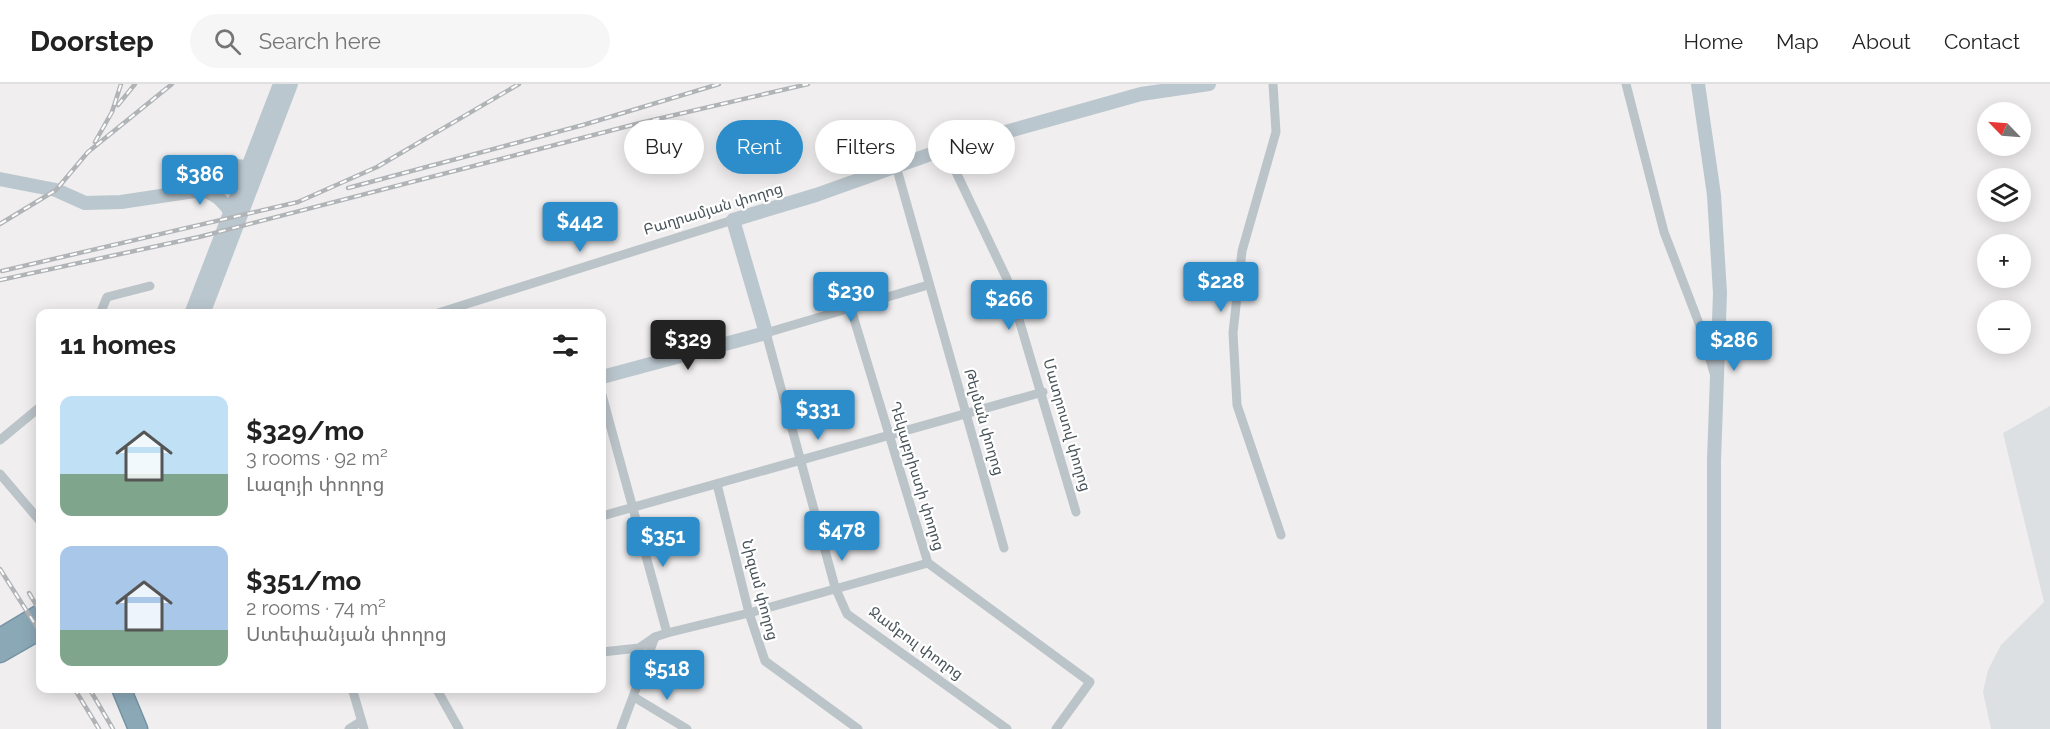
<!DOCTYPE html>
<meta charset="utf-8">
<style>
body{margin:0;font-family:Raleway,"Noto Sans Armenian",sans-serif;background:#f6f6f6;color:#222;height:100vh;display:flex;flex-direction:column;font-size:22px;white-space:nowrap}
*{box-sizing:border-box;margin:0}
p{font-size:20px;color:#767676}
.icon{flex:none;width:33px;height:33px;fill:none;stroke:currentColor;stroke-width:2;stroke-linecap:round;stroke-linejoin:round}
.map{position:relative;flex:1;overflow:hidden}
.details{position:absolute;left:36px;top:225px;width:570px;height:384px;display:flex;flex-direction:column;background:#fff;border-radius:12px;box-shadow:0 3px 15px #0003}
.details>*{flex:none}
.hud{position:absolute;left:624px;top:36px;width:570px;height:54px;display:flex;gap:12px}
.needle{width:39px;rotate:295deg}
.fabs{position:absolute;left:1977px;top:18px;display:grid;gap:12px}
.fabs a{display:grid;place-items:center;width:54px;height:54px;border-radius:50%;background:#fff;box-shadow:0 3px 15px #0003;font-size:30px}
.price{position:absolute;translate:-50% -51px;padding:0 14px;border-radius:6px;background:#2d8dcb;color:#fff;font-size:20px;line-height:39px;filter:drop-shadow(0 2px 3px #0008)}
.price::after{content:'';position:absolute;left:50%;top:36px;width:18px;height:14px;margin-left:-9px;background:inherit;clip-path:polygon(0 0,100% 0,50% 100%)}
.price.selected{background:#222;color:#fff}
ul{padding:0;list-style:none}
li{display:flex;align-items:center;gap:18px;height:150px;padding:0 24px}
li span{display:grid;place-items:center;flex:none;width:168px;height:120px;border-radius:12px;color:#555}
li>.icon{margin-inline-start:auto}
span .icon{width:72px;height:72px;fill:#fffc;stroke-width:1}
li b{font-size:26px}
h2{display:flex;justify-content:space-between;align-items:center;height:72px;padding:0 24px;font-size:26px}
.chip{padding:0 21px;border-radius:27px;background:#fff;box-shadow:0 3px 15px #0003;font-size:21px;line-height:54px}
.chip.selected{background:#2d8dcb;color:#fff}
header{display:flex;align-items:center;gap:36px;box-sizing:border-box;height:84px;padding:0 30px;background:#fff;border-bottom:2px solid #e0e0e0}
header strong{font-size:28px}
nav{display:flex;gap:33px;margin-inline-start:auto;font-size:21px}
.search{width:420px;height:54px;background:#f6f6f6;display:flex;align-items:center;gap:15px;box-sizing:border-box;padding:0 21px;border-radius:33px;color:#767676;font-size:22px}
.map>svg:first-child{display:block}
.airport{fill:#dde0e2}
.lines{fill:none;stroke-linecap:round;stroke-linejoin:round}
.highway-casing{stroke:#7693a3;stroke-width:21}
.street{stroke:#bbc4c9;stroke-width:9}
.secondary{stroke:#bbc7ce;stroke-width:14}
.highway{stroke:#8ba8b7;stroke-width:18}
.rail-casing{stroke:#b1b4b7;stroke-width:4.5}
.rail{stroke:#fff;stroke-width:2;stroke-dasharray:7;stroke-linecap:butt}
.labels{text-anchor:middle;dominant-baseline:central;stroke-width:4.5;stroke-linejoin:round;paint-order:stroke}
.street-label{font-size:15px;fill:#485459;stroke:#fff}
</style>
<header>
<strong>Doorstep</strong>
<div class="search"><svg class="icon" aria-label="search" viewBox="0 0 24 24"><circle cx="10" cy="10" r="6"/><path d="M15 15l6 6"/></svg>Search here</div>
<nav><a>Home</a><a>Map</a><a>About</a><a>Contact</a></nav>
</header>
<div class="map">
<svg width="2050" height="645" viewBox="0 0 2050 645">
<rect width="100%" height="100%" fill="#f0eeee"/>
<path class="airport" d="M2050 322V645H1991L1983 608 1988 586 2001 561 2044 518 2003 349Z"/>
<g class="lines">
<g class="highway-casing">
<g id="highway">
<path d="M0 554 40 530"/>
<path d="M0 569 40 546"/>
<path d="M121 604 138 645"/>
</g>
</g>
<g class="street">
<path d="M1273 0 1276 48 1242 167 1233 249 1237 321 1281 451"/>
<path d="M1626 0 1664 148 1700 242 1714 289"/>
<path d="M945 65 1007 195 1076 428"/>
<path d="M896 82 1004 464"/>
<path d="M928 201 766 249 835 503 847 530 1007 645"/>
<path d="M851 225 928 479 1090 598 1056 645"/>
<path d="M100 230 107 213 150 202"/>
<path d="M435 230 733 136"/>
<path d="M602 311 667 549 655 553 621 645"/>
<path d="M0 356 40 323"/>
<path d="M0 390 40 437"/>
<path d="M717 400 749 529 765 577 858 645"/>
<path d="M602 432 1043 308"/>
<path d="M667 549 749 529 928 479"/>
<path d="M602 568 639 564 655 553"/>
<path d="M352 604 364 645"/>
<path d="M436 604 459 645"/>
<path d="M634 613 687 645"/>
<path d="M349 645 360 638"/>
</g>
<g class="secondary">
<path d="M1698 0 1714 111 1720 209 1714 376V645"/>
<path d="M0 95 56 106 85 119 121 118 201 106C215 109 222 116 230 127"/>
<path d="M182 105C202 95 231 72 252 87"/>
<path d="M191 230 280 0"/>
<path d="M203 230 291 0"/>
<path d="M602 293 766 249 733 136 816 111 945 65 1141 10 1209 0"/>
</g>
<use href="#highway" class="highway"/>
<g class="rail-casing">
<g id="rail">
<path d="M118 21 135 0"/>
<path d="M95 58 112 28 121 0"/>
<path d="M348 104 583 41 719 0"/>
<path d="M0 140 56 106 88 68 172 0"/>
<path d="M2 187 298 118 377 83 519 0"/>
<path d="M0 196 199 153 640 39 808 0"/>
<path d="M0 485 40 548"/>
<path d="M29 509 40 527"/>
<path d="M74 604 99 645"/>
<path d="M89 604 113 645"/>
</g>
</g>
<use href="#rail" class="rail"/>
</g>
<g class="labels">
<g class="street-label">
<text transform="translate(713 125) rotate(-17)">Բաղրամյան փողոց</text>
<text transform="translate(984 338) rotate(74)">Թելման փողոց</text>
<text transform="translate(1067 341) rotate(74)">Մատրոսով փողոց</text>
<text transform="translate(917 392) rotate(73)">Դեկաբրիստի փողոց</text>
<text transform="translate(760 506) rotate(75)">Նիզամ փողոց</text>
<text transform="translate(916 559) rotate(36)">Ջամբուլ փողոց</text>
</g>
</g>
</svg>
<div class="fabs">
<a><svg class="needle" viewBox="-14 -14 28 28"><path d="M0-13l5 13h-10z" fill="#e53935"/><path d="M0 13l5-13h-10z" fill="#767676"/></svg></a>
<a><svg class="icon" aria-label="layers" viewBox="0 0 24 24"><path d="M12 4l9 5-9 5-9-5zM3 14l9 5 9-5"/></svg></a>
<a>+</a>
<a>−</a>
</div>
<b class="price" style="left:200px;top:122px">$386</b>
<b class="price" style="left:580px;top:169px">$442</b>
<b class="price" style="left:1221px;top:229px">$228</b>
<b class="price" style="left:851px;top:239px">$230</b>
<b class="price" style="left:1009px;top:247px">$266</b>
<b class="price selected" style="left:688px;top:287px">$329</b>
<b class="price" style="left:1734px;top:288px">$286</b>
<b class="price" style="left:818px;top:357px">$331</b>
<b class="price" style="left:842px;top:478px">$478</b>
<b class="price" style="left:663px;top:484px">$351</b>
<b class="price" style="left:667px;top:617px">$518</b>
<div class="hud">
<a class="chip">Buy</a>
<a class="chip selected">Rent</a>
<a class="chip">Filters</a>
<a class="chip">New</a>
</div>
<section class="details">
<h2>11 homes<svg class="icon" aria-label="filters" viewBox="0 0 24 24"><path d="M4 7h16M4 17h16"/><circle cx="9" cy="7" r="2"/><circle cx="15" cy="17" r="2"/></svg></h2>
<ul>
<li><span style="background:linear-gradient(#bfe0f5 65%,#7fa58c 0)"><svg class="icon" aria-label="home" viewBox="0 0 24 24"><path d="M3 11l9-7 9 7M6 9v11h12V9"/></svg></span><div><b>$329/mo</b><p>3 rooms · 92 m²</p><p>Լազոյի փողոց</p></div></li>
<li><span style="background:linear-gradient(#a9c7e8 70%,#7fa58c 0)"><svg class="icon" aria-label="home" viewBox="0 0 24 24"><path d="M3 11l9-7 9 7M6 9v11h12V9"/></svg></span><div><b>$351/mo</b><p>2 rooms · 74 m²</p><p>Ստեփանյան փողոց</p></div></li>
</ul>
</section>
</div>
